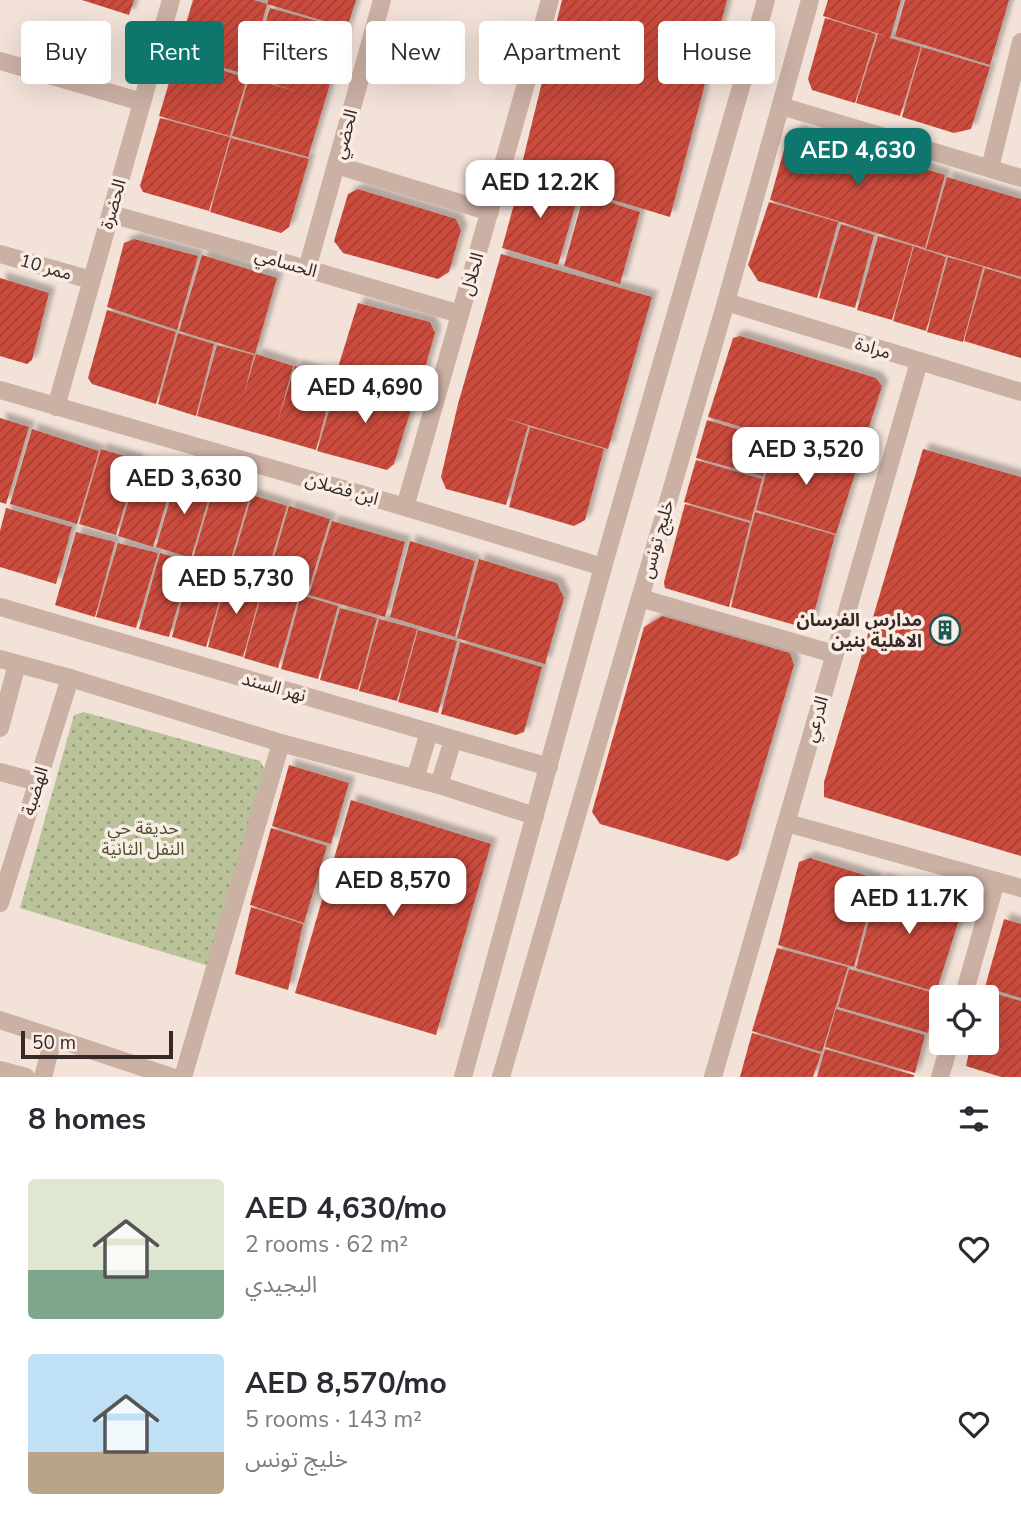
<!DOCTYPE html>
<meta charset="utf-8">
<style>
body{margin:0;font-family:"Nunito Sans","Noto Sans Arabic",sans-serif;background:#f7f7f7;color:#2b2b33;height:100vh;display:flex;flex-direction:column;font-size:26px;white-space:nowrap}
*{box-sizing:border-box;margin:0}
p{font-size:23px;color:#7c7c81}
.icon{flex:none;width:38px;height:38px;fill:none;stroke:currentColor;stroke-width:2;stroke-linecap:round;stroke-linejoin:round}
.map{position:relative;height:1077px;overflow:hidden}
.side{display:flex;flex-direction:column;background:#fff;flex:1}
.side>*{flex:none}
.hud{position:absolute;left:21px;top:21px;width:980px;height:63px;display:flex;gap:14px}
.buttons{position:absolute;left:929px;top:985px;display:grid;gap:14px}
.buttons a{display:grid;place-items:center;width:70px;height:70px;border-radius:7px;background:#fff;box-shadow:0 7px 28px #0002;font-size:35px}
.scale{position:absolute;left:21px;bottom:18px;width:152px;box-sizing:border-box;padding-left:7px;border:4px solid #362926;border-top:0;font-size:19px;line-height:24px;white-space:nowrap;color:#362926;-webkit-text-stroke:5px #faede5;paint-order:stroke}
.price{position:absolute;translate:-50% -60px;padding:0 16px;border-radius:14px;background:#fff;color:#222;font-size:23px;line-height:46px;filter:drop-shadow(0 2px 4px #0008)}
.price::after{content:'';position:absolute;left:50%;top:42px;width:21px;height:16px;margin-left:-10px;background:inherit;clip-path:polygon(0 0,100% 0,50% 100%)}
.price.current{background:#0f766e;color:#fff}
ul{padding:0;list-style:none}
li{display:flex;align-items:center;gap:21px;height:175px;padding:0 28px}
li span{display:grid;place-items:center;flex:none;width:196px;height:140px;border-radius:7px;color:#555}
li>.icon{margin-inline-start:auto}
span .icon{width:84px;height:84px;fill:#fffc;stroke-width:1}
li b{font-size:30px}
h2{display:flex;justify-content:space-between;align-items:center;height:84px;padding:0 28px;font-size:30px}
.pill{padding:0 24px;border-radius:7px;background:#fff;box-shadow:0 7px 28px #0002;font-size:24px;line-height:63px}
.pill.current{background:#0f766e;color:#fff}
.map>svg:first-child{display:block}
.park{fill:url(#park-dots)}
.building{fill:url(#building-hatch);filter:url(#shadow)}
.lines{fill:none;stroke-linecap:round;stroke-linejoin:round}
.street{stroke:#cbb0a4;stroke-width:18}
.labels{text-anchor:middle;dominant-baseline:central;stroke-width:7;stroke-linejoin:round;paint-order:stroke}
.street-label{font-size:18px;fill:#362926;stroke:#faede5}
.poi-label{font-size:18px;font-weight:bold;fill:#362926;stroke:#faede5;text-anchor:end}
.park-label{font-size:18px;fill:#4b5529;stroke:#faede5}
</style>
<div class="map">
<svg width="1021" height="1077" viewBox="0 0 1021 1077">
<defs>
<pattern id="park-dots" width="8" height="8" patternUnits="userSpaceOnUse" patternTransform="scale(1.75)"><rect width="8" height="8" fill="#b9c298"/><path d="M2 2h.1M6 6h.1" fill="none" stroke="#979e7c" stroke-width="1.8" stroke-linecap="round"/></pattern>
<pattern id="building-hatch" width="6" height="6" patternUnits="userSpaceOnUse" patternTransform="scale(1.75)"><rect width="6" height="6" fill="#cb4c3d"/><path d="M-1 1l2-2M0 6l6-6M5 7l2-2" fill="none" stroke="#a63f33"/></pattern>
<filter id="shadow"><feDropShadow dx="6" dy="-6" stdDeviation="2" flood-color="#0004"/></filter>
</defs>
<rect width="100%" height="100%" fill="#f2e2d8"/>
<path class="park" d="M84 712 260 761 266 772 209 966 20 908 74 715Z"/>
<g class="building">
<path d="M82 0H134L129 15Z"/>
<path d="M193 0H254L267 4 248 75 177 54Z"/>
<path d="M268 0H356L347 28 267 4Z"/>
<path d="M562 0H727L670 217 520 172Z"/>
<path d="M828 0H901L890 38 921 47 900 116 856 103 878 34 886 36 823 16Z"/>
<path d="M905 0H1009L990 65 895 36Z"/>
<path d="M270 8 347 29 337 64 260 40Z"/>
<path d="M825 18 876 34 855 103 812 90 808 79Z"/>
<path d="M259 44 336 64 308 157 232 136 249 78 299 92 251 77Z"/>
<path d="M922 47 990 67 971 129 954 133 902 117Z"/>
<path d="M177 56 247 78 230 136 159 116Z"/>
<path d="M160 118 230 137 209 211 143 192 140 186Z"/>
<path d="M797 131 945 175 925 248 770 200 787 139Z"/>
<path d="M231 138 309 159 289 227 281 233 210 212Z"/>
<path d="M522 175 579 193 558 265 502 248Z"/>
<path d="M947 177 1021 199V277L926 249Z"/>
<path d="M358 189 456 219 461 230 449 272 438 279 343 253 334 241 348 194Z"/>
<path d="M584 194 640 212 620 284 564 266Z"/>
<path d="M769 202 838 222 817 298 758 281 748 265Z"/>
<path d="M841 224 874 235 855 308 819 298Z"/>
<path d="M878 236 913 246 892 320 857 310Z"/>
<path d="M134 239 198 256 177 330 107 307 124 243Z"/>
<path d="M914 246 925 250 924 252 926 250 946 257 926 331 893 321Z"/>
<path d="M501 254 652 297 608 449 498 416 528 426 506 505 446 489 441 477 458 404Z"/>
<path d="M202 255 277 278 255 354 179 331Z"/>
<path d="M948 257 983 267 963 342 927 332Z"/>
<path d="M985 268 1021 279V358L964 341Z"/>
<path d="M0 278 49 293 32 360 27 364 0 356Z"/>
<path d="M358 303 430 322 435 333 416 399 336 374Z"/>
<path d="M107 310 176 332 156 404 92 384 88 378Z"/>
<path d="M178 333 214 344 196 416 158 404Z"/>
<path d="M740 336 876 378 882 386 858 462 708 417 733 338Z"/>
<path d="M217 345 254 355 244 394 256 354 293 366 277 424 295 366 335 377 316 450 197 416Z"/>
<path d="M339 377 414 400 394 464 387 470 317 451Z"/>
<path d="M0 418 29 427 6 504 0 502Z"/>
<path d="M707 420 773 440 763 476 696 458Z"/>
<path d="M530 427 604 449 585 520 574 526 509 507Z"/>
<path d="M32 429 99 451 77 524 10 504Z"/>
<path d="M775 440 858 464 836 534 756 510Z"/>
<path d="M101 449 138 460 116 535 79 524Z"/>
<path d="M923 449 1021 477V856L824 797V782Z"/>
<path d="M696 460 762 479 751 521 684 502Z"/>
<path d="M140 462 175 473 153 547 118 536Z"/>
<path d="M178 473 213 484 191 558 156 547Z"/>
<path d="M215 484 250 495 228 569 193 558Z"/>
<path d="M252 495 287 506 265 580 230 569Z"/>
<path d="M685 504 750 523 729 607 665 588 664 582Z"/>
<path d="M289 506 330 519 307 594 267 581Z"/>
<path d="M6 508 72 527 56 584 0 567V531Z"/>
<path d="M755 512 835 535 812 621 802 627 731 607Z"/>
<path d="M332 521 405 542 385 617 309 595Z"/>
<path d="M76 532 115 542 95 617 55 605Z"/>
<path d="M410 541 475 561 455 637 390 617Z"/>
<path d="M118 543 158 553 136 628 96 617Z"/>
<path d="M160 553 190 562 169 637 139 629Z"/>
<path d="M479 559 557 583 564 598 545 664 457 638Z"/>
<path d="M192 563 227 574 206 647 172 637Z"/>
<path d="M228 574 263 584 243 657 208 647Z"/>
<path d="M264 585 299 595 278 668 244 658Z"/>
<path d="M301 595 338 606 318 679 281 669Z"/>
<path d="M340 608 377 618 358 690 320 680Z"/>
<path d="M662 616 790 653 794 665 738 855 728 861 600 824 592 812 644 627Z"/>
<path d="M379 619 417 629 397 701 359 691Z"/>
<path d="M418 630 457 641 438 713 398 702Z"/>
<path d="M460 642 542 667 524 732 516 735 441 714Z"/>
<path d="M289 765 349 783 331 844 272 826Z"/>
<path d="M351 800 491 844 436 1035 295 993Z"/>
<path d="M271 828 327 846 304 923 250 905Z"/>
<path d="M810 858 877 879 854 967 778 945 799 862Z"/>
<path d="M880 879 957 903 962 911 936 992 856 968Z"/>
<path d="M251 907 303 924 288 990 235 974Z"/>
<path d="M1004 919 1021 924V998L985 987Z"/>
<path d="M777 948 848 967 822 1052 752 1031Z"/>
<path d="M849 969 938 994 928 1033 838 1007Z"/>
<path d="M983 990 1021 1001V1077H1001L966 1066 971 1043H987V998H981Z"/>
<path d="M836 1009 925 1035 915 1073 825 1047Z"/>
<path d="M752 1033 821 1054 813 1077H740Z"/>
<path d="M825 1049 914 1075V1077H817Z"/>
</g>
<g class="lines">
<g class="street">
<path d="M0 61 142 102"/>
<path d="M781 106 1021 178"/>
<path d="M336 165 490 212"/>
<path d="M990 168 1021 42"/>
<path d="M111 214 307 269 460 314"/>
<path d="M0 254 91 280"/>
<path d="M307 269 382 0"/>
<path d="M726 302 1021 392"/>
<path d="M0 390 405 507 603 567"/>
<path d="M56 407 171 0"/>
<path d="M405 507 550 0"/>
<path d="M640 598 834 654"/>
<path d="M0 607 549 767"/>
<path d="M0 659 70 678 281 743 439 785 535 816"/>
<path d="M0 728 17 664"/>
<path d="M0 772 37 782"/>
<path d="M415 779 429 732"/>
<path d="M439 785 453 740"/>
<path d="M787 823 1021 888"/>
<path d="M0 903 70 678"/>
<path d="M963 998 996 881"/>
<path d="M0 1020 172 1077"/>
<path d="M0 1070 26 1077"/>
<path d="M43 1077 53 1039"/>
<path d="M183 1077 281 743"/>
<path d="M463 1077 603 567 766 0"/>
<path d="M501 1077 726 302 810 0"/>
<path d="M713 1077 919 362"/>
<path d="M940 1077 950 1043"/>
</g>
</g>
<defs>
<g id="building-ring" transform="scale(1.575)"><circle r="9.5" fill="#faede5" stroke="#1a5954" stroke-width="1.5"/><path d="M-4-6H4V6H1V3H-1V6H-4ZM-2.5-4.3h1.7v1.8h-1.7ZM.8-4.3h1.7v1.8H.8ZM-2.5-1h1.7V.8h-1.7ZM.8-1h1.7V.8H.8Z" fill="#1a5954"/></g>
</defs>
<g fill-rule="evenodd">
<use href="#building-ring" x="945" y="630"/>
</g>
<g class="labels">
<g class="street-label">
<text transform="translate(345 134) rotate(-75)">الحضي</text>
<text transform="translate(113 204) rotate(-74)">الحضرة</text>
<text transform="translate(286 263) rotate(16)">الحسامي</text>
<text transform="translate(46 267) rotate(16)">ممر 10</text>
<text transform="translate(472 274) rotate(-74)">الحلال</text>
<text transform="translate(873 348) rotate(17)">مرادة</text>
<text transform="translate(342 489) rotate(16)">ابن فضلان</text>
<text transform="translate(657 539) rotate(-74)">خليج تونس</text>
<text transform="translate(274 687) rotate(16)">نهر السند</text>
<text transform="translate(816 719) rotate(-74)">الدرعي</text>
<text transform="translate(35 791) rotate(-73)">الهضبة</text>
</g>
<g class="poi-label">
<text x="922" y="620">مدارس الفرسان<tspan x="922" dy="21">الاهلية بنين</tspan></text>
</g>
<g class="park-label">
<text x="143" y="828">حديقة حي<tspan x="143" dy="21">النفل الثانية</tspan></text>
</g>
</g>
</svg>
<div class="buttons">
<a><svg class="icon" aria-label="locate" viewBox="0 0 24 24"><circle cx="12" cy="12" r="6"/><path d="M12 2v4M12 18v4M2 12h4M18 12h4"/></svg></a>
</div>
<div class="scale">50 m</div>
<b class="price current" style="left:858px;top:188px">AED 4,630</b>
<b class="price" style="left:540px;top:220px">AED 12.2K</b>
<b class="price" style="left:365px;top:425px">AED 4,690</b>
<b class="price" style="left:806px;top:487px">AED 3,520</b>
<b class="price" style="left:184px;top:516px">AED 3,630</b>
<b class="price" style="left:236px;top:616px">AED 5,730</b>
<b class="price" style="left:393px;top:918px">AED 8,570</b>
<b class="price" style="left:909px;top:936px">AED 11.7K</b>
<div class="hud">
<a class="pill">Buy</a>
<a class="pill current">Rent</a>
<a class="pill">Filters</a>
<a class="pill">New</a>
<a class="pill">Apartment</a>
<a class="pill">House</a>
</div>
</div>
<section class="side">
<h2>8 homes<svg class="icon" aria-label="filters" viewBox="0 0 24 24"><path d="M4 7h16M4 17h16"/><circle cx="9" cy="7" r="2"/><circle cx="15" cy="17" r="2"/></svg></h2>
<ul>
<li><span style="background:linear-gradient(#dfe7d0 65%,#7fa58c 0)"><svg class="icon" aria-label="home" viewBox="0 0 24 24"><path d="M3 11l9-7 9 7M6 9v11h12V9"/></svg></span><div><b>AED 4,630/mo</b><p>2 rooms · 62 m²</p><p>البجيدي</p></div><svg class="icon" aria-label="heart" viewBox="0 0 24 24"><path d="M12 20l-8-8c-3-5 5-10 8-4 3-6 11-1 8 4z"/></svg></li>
<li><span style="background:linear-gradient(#bfe0f5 70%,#b9a48a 0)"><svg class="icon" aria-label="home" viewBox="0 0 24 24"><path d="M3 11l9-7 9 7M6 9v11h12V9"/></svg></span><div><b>AED 8,570/mo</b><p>5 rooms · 143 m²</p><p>خليج تونس</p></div><svg class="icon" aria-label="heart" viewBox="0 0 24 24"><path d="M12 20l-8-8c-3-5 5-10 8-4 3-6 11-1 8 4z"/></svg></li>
</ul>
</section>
